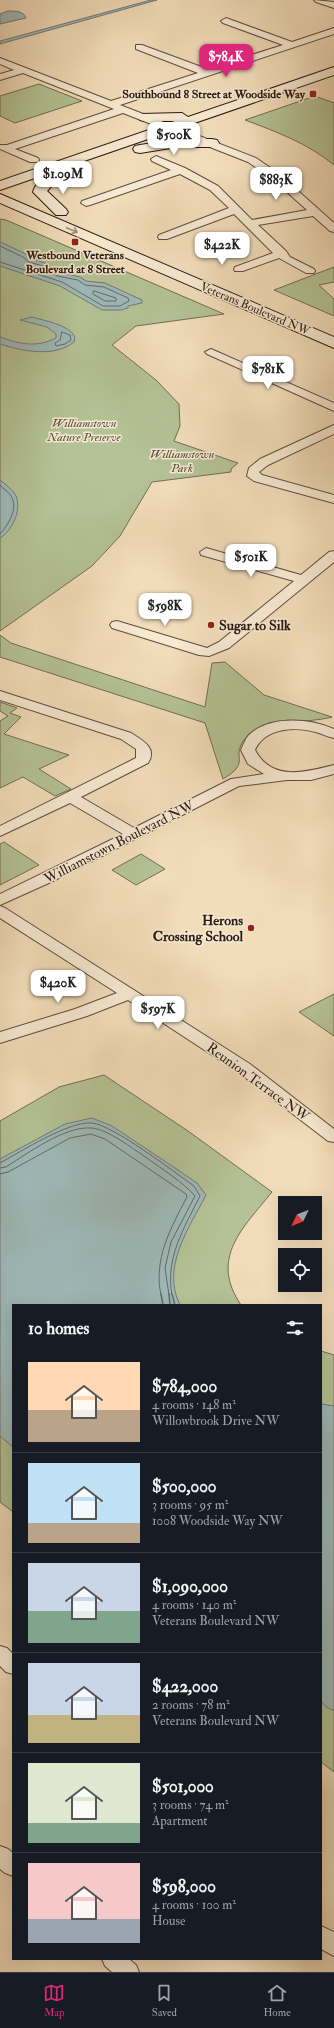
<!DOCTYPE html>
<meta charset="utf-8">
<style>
body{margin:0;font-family:"IM FELL Double Pica",serif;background:#20242c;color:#f1f3f6;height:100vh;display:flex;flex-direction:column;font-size:15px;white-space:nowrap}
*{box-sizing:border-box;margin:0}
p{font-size:13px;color:#9ea1a6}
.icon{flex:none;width:22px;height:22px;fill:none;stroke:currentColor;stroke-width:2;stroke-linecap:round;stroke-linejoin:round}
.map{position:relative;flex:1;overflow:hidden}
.drawer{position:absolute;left:12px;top:1304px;width:310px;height:656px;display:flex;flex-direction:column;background:#171b24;border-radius:0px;box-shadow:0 4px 16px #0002}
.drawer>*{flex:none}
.needle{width:26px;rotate:227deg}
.buttons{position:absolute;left:278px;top:1196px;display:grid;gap:8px}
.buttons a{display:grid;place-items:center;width:44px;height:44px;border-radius:0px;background:#171b24;box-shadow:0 4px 16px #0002;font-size:20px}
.price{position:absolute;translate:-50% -34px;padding:0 9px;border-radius:8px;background:#fff;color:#222;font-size:13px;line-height:26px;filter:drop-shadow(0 1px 2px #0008)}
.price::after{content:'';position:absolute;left:50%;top:24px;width:12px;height:9px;margin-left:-6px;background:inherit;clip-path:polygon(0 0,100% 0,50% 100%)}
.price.selected{background:#db2777;color:#fff}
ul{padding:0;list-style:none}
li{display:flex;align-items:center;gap:12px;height:100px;padding:0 16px}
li+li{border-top:1px solid #363941}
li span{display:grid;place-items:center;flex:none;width:112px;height:80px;border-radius:0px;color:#555}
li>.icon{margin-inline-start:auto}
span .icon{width:48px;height:48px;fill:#fffc;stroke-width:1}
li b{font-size:17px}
h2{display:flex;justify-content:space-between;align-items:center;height:48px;padding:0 16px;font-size:17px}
.tabs{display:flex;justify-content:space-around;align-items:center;height:56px;border-top:1px solid #363941;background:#171b24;font-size:11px;color:#9ea1a6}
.tabs a{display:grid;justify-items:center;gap:2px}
.tabs .selected{color:#db2777}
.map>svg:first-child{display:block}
.green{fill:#b4c295;stroke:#716e53}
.water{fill:#9ebab9;stroke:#717a76}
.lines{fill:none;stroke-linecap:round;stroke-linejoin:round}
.shore-far1{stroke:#666a65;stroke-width:1}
.shore{stroke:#666a65;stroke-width:1.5}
.street-casing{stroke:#5f4c3b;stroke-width:2}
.secondary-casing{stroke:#2e1b11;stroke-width:2}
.street{fill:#f7e9d2;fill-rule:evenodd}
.secondary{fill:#f7e9d2;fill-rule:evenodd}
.oneway{stroke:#9d8c7b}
.poi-dot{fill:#8f2418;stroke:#f7e9d2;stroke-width:1.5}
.labels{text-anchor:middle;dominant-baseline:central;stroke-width:3;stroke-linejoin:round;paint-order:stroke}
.far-poi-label{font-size:12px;font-weight:bold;fill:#2e1b11;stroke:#f7e9d2;text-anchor:end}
.far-street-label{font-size:12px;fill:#2e1b11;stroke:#f7e9d2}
.far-park-label{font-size:12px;font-style:italic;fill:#564d39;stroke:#f7e9d2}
.poi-label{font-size:14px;font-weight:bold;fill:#2e1b11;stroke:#f7e9d2;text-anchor:start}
.street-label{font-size:14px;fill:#2e1b11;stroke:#f7e9d2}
</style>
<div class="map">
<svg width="334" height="1972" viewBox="0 0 334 1972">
<rect width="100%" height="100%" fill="#f2ddba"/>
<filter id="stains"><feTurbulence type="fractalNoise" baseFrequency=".005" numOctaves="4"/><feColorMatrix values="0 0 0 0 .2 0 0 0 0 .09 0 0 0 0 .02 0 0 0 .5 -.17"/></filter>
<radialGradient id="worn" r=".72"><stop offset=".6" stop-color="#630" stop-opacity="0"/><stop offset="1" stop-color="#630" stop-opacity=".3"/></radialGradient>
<g class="green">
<path d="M39 84 82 101 15 123 0 116V96Z"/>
<path d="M315 96 334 103V165C307 143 277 132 245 120Z"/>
<path d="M0 219 6 220 224 314 136 326 112 345 156 380 179 404 180 426 174 441 238 463 231 469V472L152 482 120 536 92 566 0 631Z"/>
<path d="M334 267V282L319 285 334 299V316L274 290Z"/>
<path d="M0 635 11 643 205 707 212 663 225 662 264 695 332 717C308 724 256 718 242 743 233 759 250 763 223 779L205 723 0 657Z"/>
<path d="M0 702 17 708 10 713 21 717 4 734 69 755 39 769 71 789 55 796 23 777 0 788V721L8 716 0 711Z"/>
<path d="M4 842 39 865 0 885V844Z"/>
<path d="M141 854 165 869 136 885 112 870Z"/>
<path d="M334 994V1036L299 1012Z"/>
<path d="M104 1075 188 1131 272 1192C243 1228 209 1258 241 1305H13V1512L0 1502V1121L59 1087Z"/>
<path d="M321 1351 334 1355V1772L321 1762Z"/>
</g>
<g class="water">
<path d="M151 0H157L0 44V41Z"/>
<path d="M8 11C15 11 24 11 26 18L0 24V14Z"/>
<path d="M0 242 26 254 30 258 45 263 58 272 80 277 86 281 105 283 142 300V303L128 306V308L121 310H102L60 286 0 266Z"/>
<path d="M32 317C45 321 68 324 75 337L74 342C54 358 22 351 0 344V337C19 344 37 348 56 338V334L47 327 20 320Z"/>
<path d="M0 480C5 484 13 490 16 496 22 510 12 531 0 538Z"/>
<path d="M92 1118 112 1126 175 1168 197 1183 206 1195C189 1228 161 1267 180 1305H13V1447L0 1436V1159L65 1124Z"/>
<path d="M321 1404 334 1406V1711L326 1707 321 1701Z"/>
</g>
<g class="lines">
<g class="shore-far1">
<path d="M0 246 23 257 29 262 43 266 57 276 78 280 85 285 104 287 128 298 129 301 120 306H103L62 282 0 262"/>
<path d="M94 291 116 298V301H105L93 294Z"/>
<path d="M62 332 70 335 71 340 65 344 56 346 55 343 60 340Z"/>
<path d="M0 485C3 489 9 492 11 496 19 508 8 525 0 534"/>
<path d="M0 1163C22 1151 69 1121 92 1123 113 1125 174 1172 194 1186L200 1196C184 1228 165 1258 172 1295"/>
<path d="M0 1168 6 1167C28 1153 65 1126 91 1128 108 1129 133 1149 147 1158 163 1170 182 1181 195 1196L171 1242 165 1268 169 1295"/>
<path d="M0 1174 8 1172 70 1138 91 1134 105 1139 186 1194 187 1197C171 1227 153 1260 161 1295"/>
</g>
<g class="shore">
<path d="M161 1294 163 1305"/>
<path d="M169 1294 170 1305"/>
<path d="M172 1294 175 1305"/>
</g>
<g class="street-casing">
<g id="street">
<path d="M314 0 334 2V8L316 2Z"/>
<path d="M226 18 292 42 334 28V34L120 105 256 158 278 173 334 223V232L330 231 313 216 258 225 286 251 290 257 314 269 315 271 314 273H306L279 258 243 271H235L234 269 235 267 273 253 234 214 167 239H159L158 237 159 235 229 208 210 190 180 174 90 205 86 206 81 203 82 201 171 170 152 161 151 159 156 156 185 168 218 186 252 220 307 210 270 177 248 162 123 113 15 149 38 158 39 160 38 162H30L0 149V145H7L114 109 23 73 0 80V74L14 70 0 64V58L111 101 198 73 136 49V45H142L207 69 283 45 223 23 221 21Z"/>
<path d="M211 349 334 403V411L207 354 205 352Z"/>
<path d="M334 425V434L268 465 259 472 262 475 334 495V503L254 481 247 476 249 468 260 459Z"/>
<path d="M206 548 301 575 329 552 334 551V562L229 648 209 656 199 655 112 628 110 625 112 622 117 621 207 648 219 642 294 581 201 555 200 552Z"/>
<path d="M0 691 131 733C142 740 158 748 148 763L81 797 134 828 231 779 264 774 248 764 241 750C243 745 245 740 248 736 268 715 309 718 334 729V738C329 737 324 735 319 733 297 726 265 727 255 750 272 782 306 772 334 765V774L311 780H287L239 786 51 882 0 905V894L123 834 70 803 0 836V826L136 758V749L121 739 0 700Z"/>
<path d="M0 906 5 908 250 1064 334 1129V1142L328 1141 238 1072 128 1000 87 1016 0 1043V1032L75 1009 117 993 0 918Z"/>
<path d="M0 1646 7 1648 13 1654V1674L6 1672 0 1666Z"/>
<path d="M0 1846 8 1849 13 1853V1876L5 1873 0 1869Z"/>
<path d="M321 1926 334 1932V1956L321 1949Z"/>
<path d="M102 1959H129L136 1965 139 1972H112L105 1966Z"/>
</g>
</g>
<g class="secondary-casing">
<g id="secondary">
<path d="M334 67V75L0 190V181L175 121H145L140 120 138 117 140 114 182 113 188 117Z"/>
<path d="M177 139H212L217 140 219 143 217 146 212 147H177L140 153 135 152 133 149 135 146 140 145Z"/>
<path d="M52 174 57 175 59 178 47 191 66 209 68 212 66 215H56L33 192C35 184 44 176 52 174Z"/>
<path d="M0 194 334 337V348L0 203Z"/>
</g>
</g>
<use href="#street" class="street"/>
<use href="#secondary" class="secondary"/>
</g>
<defs><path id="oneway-shaft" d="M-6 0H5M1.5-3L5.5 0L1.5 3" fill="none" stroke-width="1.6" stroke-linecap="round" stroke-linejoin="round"/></defs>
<use class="oneway" href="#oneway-shaft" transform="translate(72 230) rotate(23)"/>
<g class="poi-dot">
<rect x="309" y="90" width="8" height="8" rx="2"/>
<rect x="71" y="238" width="8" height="8" rx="2"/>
<circle cx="211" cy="625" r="4"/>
<circle cx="251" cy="928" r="4"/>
</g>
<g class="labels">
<g class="far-poi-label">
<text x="305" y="94">Southbound 8 Street at Woodside Way</text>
<text x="75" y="255" text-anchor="middle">Westbound Veterans<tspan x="75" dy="14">Boulevard at 8 Street</tspan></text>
</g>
<g class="far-street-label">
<text transform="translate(255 309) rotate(23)">Veterans Boulevard NW</text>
</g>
<g class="far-park-label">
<text x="84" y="423">Williamstown<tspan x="84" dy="14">Nature Preserve</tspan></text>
<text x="182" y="454">Williamstown<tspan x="182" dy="14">Park</tspan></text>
</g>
<g class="poi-label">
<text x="219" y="625">Sugar to Silk</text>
<text x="243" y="920" text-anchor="end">Herons<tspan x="243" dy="16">Crossing School</tspan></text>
</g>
<g class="street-label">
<text transform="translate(119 842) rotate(-27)">Williamstown Boulevard NW</text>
<text transform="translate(258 1082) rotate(36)">Reunion Terrace NW</text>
</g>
</g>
<rect width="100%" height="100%" filter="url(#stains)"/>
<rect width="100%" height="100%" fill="url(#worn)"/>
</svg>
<div class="buttons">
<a><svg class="needle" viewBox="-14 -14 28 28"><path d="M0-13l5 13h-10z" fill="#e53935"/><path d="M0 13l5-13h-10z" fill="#9ea1a6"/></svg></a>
<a><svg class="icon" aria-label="locate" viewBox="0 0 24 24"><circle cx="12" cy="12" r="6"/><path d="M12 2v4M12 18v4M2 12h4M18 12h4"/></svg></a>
</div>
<b class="price selected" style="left:226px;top:78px">$784K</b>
<b class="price" style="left:174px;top:156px">$500K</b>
<b class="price" style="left:63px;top:195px">$1.09M</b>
<b class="price" style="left:276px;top:201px">$883K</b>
<b class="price" style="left:222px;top:266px">$422K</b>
<b class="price" style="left:268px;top:390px">$781K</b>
<b class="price" style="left:251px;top:578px">$501K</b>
<b class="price" style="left:165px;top:627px">$598K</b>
<b class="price" style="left:58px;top:1004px">$420K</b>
<b class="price" style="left:158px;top:1030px">$597K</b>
<section class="drawer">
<h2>10 homes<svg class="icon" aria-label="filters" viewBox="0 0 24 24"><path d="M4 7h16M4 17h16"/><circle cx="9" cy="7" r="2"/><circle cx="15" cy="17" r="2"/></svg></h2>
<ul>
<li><span style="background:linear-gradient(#ffd9b3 60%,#b9a48a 0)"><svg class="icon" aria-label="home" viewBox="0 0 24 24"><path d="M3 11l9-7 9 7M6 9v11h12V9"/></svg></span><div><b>$784,000</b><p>4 rooms · 148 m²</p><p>Willowbrook Drive NW</p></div></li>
<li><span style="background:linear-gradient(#bfe0f5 75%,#b9a48a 0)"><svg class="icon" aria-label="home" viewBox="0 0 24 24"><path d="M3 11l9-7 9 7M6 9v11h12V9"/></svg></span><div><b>$500,000</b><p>3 rooms · 95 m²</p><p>1008 Woodside Way NW</p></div></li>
<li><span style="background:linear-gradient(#c9d6e8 60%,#7fa58c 0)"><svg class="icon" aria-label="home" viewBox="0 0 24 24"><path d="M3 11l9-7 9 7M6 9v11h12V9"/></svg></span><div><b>$1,090,000</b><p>4 rooms · 140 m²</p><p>Veterans Boulevard NW</p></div></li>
<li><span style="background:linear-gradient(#c9d6e8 65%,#c2b280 0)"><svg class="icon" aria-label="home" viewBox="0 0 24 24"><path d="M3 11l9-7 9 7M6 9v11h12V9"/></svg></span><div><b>$422,000</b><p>2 rooms · 78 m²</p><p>Veterans Boulevard NW</p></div></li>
<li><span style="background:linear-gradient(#dfe7d0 75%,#7fa58c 0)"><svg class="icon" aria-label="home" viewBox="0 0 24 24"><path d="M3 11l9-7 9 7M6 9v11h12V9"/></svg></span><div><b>$501,000</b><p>3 rooms · 74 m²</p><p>Apartment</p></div></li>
<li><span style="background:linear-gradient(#f6c9c9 70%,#9aa5b1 0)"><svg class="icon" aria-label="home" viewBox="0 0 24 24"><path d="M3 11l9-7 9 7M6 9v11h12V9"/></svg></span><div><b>$598,000</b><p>4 rooms · 100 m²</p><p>House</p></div></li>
</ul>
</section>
</div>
<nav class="tabs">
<a class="selected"><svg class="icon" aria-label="map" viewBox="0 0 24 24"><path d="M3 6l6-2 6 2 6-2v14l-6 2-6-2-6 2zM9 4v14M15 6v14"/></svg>Map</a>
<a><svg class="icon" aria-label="saved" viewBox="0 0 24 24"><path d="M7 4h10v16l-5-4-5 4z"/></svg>Saved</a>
<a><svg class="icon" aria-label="home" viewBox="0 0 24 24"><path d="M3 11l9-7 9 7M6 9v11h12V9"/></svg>Home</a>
</nav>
